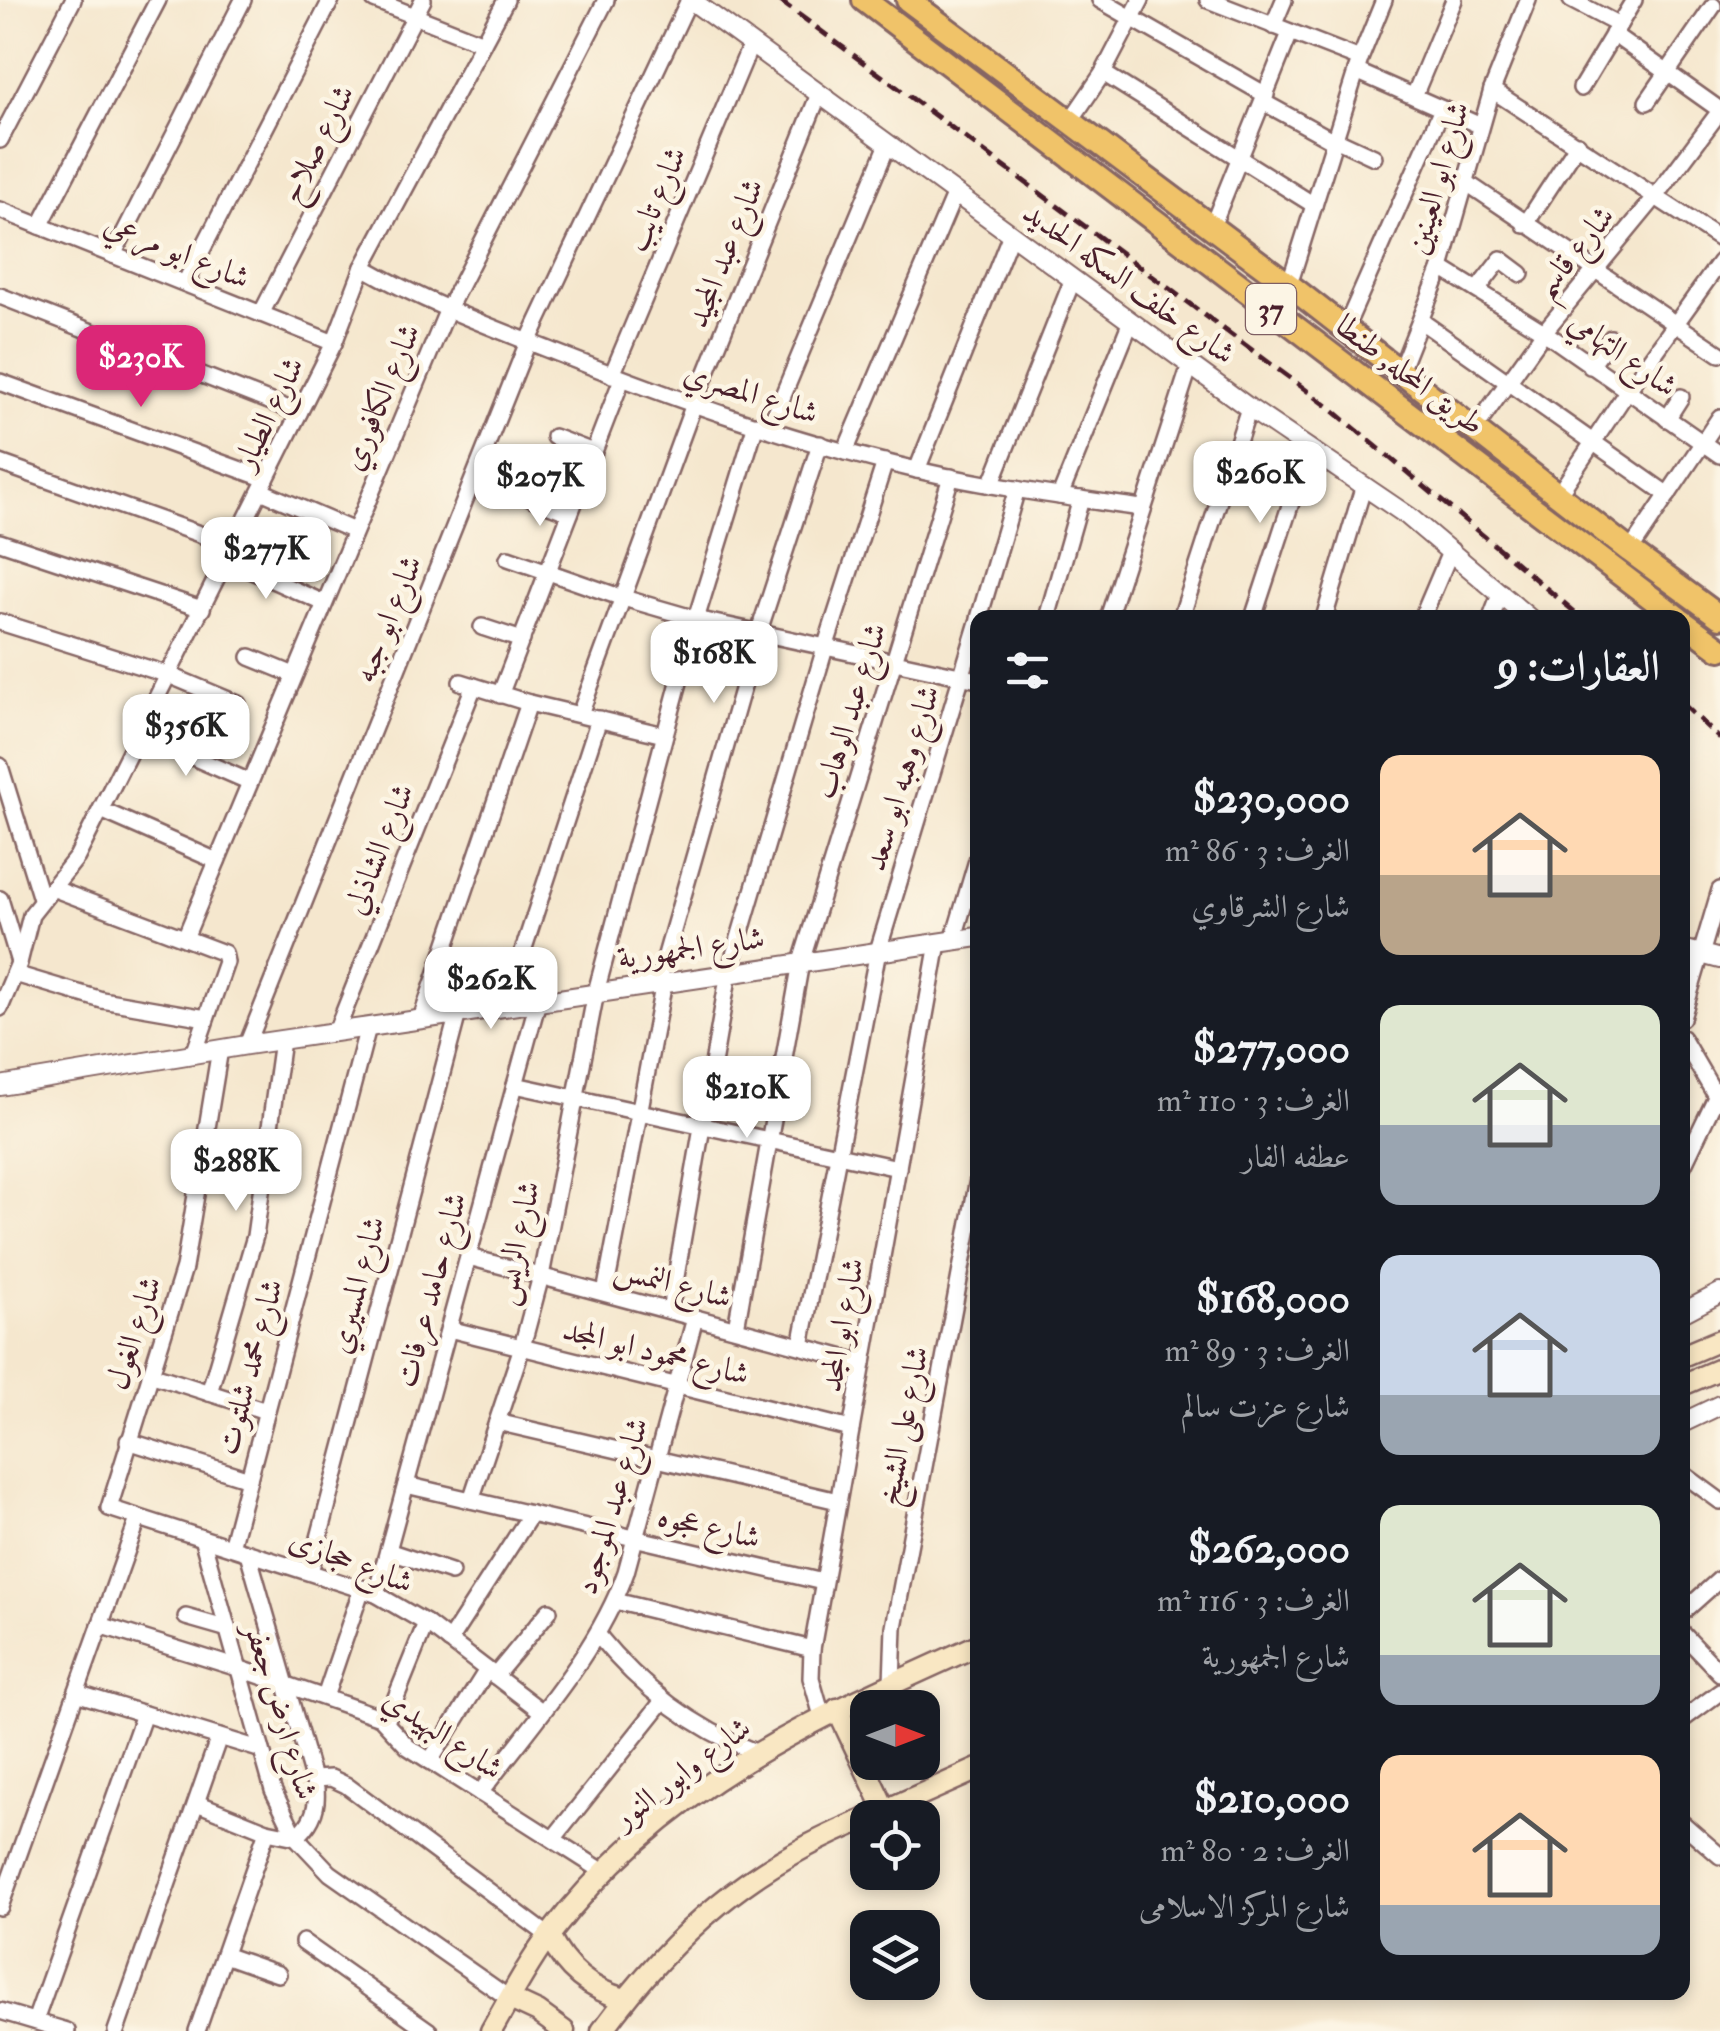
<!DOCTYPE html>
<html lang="ar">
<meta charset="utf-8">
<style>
body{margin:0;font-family:"IM FELL Double Pica",Amiri,serif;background:#242831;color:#f1f3f6;direction:rtl;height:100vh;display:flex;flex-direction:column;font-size:38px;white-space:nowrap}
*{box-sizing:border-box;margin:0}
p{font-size:32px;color:#9ea1a6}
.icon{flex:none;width:55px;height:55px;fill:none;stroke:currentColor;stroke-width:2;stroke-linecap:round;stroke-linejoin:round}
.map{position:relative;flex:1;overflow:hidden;direction:ltr}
.side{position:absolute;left:970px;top:610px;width:720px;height:1390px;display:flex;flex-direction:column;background:#171b24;border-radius:20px;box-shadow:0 5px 15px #0003;direction:rtl}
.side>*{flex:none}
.needle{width:65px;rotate:90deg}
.controls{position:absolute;left:850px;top:1690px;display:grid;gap:20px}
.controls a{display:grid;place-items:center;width:90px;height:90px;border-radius:20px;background:#171b24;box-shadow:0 5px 15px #0003;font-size:50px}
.price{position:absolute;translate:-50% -85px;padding:0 22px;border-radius:20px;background:#fff;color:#222;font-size:32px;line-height:65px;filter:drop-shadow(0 2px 5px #0008)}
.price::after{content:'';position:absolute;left:50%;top:60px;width:30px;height:22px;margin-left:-15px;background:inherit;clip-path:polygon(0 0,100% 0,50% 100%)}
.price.on{background:#db2777;color:#fff}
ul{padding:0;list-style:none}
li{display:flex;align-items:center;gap:30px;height:250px;padding:0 30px}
li span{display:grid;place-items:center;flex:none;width:280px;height:200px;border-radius:20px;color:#555}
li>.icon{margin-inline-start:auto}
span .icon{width:120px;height:120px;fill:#fffc;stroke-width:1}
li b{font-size:42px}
h2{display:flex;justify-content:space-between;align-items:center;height:120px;padding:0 30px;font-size:42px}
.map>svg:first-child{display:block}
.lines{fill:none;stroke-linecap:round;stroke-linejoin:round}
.minor-casing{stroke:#866564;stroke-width:20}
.tertiary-casing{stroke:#866564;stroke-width:22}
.secondary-casing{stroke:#866564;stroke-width:25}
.primary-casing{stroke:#866564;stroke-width:28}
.minor{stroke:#fff;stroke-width:15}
.tertiary{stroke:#fff;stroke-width:18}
.secondary{stroke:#f9e7c3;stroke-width:20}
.primary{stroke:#f0c369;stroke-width:22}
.rail{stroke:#4a1f2b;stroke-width:5;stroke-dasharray:15 8;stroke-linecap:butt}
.labels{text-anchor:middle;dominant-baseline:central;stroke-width:9;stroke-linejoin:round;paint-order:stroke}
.shield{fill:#fcf5e5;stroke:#7f5f63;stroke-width:2.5}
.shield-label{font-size:30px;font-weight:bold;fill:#4a1f2b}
.street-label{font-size:32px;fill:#4a1f2b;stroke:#fcf5e5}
</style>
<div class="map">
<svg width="1720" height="2031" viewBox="0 0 1720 2031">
<rect width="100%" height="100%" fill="#fcf5e5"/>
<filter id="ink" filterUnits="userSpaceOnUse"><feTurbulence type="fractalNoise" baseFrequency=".01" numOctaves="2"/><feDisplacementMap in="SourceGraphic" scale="20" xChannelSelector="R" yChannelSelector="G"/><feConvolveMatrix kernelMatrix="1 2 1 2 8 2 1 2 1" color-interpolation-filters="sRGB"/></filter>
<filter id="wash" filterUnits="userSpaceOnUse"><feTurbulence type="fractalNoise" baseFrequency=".0048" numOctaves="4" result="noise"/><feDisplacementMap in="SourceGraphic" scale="40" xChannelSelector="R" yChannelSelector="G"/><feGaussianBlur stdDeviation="2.25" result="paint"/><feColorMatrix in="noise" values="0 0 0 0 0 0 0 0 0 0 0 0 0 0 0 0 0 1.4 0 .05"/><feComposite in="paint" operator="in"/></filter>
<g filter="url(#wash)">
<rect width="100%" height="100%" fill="#f5e7ce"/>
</g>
<g filter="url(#ink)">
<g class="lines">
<g class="minor-casing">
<g id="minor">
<path d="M374 0 483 43"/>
<path d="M1100 0 1266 95"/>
<path d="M1208 0 1360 59"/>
<path d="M1571 0 1619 25"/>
<path d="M1273 26 1284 0"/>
<path d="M1613 34 1720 110"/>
<path d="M1356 71 1481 126"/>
<path d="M1103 73 1314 205"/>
<path d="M1581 88 1634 0"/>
<path d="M1492 90 1720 239"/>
<path d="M1414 96 1454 0"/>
<path d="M1263 102 1334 141"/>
<path d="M1647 102 1713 6"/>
<path d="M1069 123 1103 73 1141 0"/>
<path d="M1335 139 1374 157"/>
<path d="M0 140 73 0"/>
<path d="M1467 183 1720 354"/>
<path d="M0 210 334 343"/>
<path d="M1525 225 1578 144"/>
<path d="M40 226 158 0"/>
<path d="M1211 229 1290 33"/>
<path d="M113 255 243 0"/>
<path d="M363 267C424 302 491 327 557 353 674 399 794 442 917 470 991 487 1066 497 1141 508"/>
<path d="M1441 268 1544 332 1720 455"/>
<path d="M185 283 331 0"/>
<path d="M1289 285 1360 59 1384 0"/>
<path d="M1477 290 1501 259 1521 274"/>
<path d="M0 296 299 413"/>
<path d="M261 314 423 0"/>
<path d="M1421 321 1668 495"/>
<path d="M1345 329 1442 109"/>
<path d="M1590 366 1611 338"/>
<path d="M1400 371 1441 268 1492 90 1528 0"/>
<path d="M612 375 751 44"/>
<path d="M0 382 266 479"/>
<path d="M1667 419 1681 397"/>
<path d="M769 429 888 144"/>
<path d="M1474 430 1544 332 1657 195 1720 111"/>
<path d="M554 437 593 452"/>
<path d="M845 452 955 193"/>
<path d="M0 463 233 546"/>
<path d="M917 470 1011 234"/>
<path d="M991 485 1073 279"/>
<path d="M261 491 354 531"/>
<path d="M1558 495 1626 393 1720 262"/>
<path d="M1060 496 1131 321"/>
<path d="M531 498 570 513"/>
<path d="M0 542 202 609"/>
<path d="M1630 551 1720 417"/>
<path d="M508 558 620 597 696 619 978 680"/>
<path d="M227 560 324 603"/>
<path d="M979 618 1017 489"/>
<path d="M1047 618 1081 499"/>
<path d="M1108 618 1190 365"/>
<path d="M1181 618 1249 408"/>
<path d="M1253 618 1309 448"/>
<path d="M1324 618 1364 485"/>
<path d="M1422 618 1451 550"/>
<path d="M1491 618 1501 592"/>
<path d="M0 622 169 675 238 704"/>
<path d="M482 627 522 640"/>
<path d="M250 657 294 675"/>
<path d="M461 682 529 703 664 735"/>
<path d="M500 695 622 379"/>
<path d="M580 714 694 404 819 94"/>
<path d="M140 734 250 782"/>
<path d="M0 766 41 899"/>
<path d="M101 810 217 861"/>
<path d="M52 888 224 953 226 962 194 1054"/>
<path d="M0 899 19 962"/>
<path d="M185 938 448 309 606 0"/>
<path d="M953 941 978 857"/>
<path d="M15 974 102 1000 206 1018"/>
<path d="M658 983 758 634 820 444"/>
<path d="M505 1006 599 719"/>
<path d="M0 1008 19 963 31 915 77 857 334 343 363 267 506 0"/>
<path d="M1682 1018 1720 890"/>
<path d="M421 1019 529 703"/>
<path d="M336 1032 474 686"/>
<path d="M1682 1038 1716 1096"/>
<path d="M247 1045 528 342 689 0"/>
<path d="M220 1049 184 1268 109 1508 376 1594 426 1623 541 1711"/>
<path d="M515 1085 898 1168"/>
<path d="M1682 1168 1720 1089"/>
<path d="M469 1257 863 1363"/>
<path d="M605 1293 664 982"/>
<path d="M670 1311 729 972 825 648 885 462"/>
<path d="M736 1328 801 962 951 477"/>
<path d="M449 1329 851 1429"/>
<path d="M801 1346 878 951 978 622"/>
<path d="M150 1374 266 1411"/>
<path d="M209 1393 255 1236 282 1040"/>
<path d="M497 1422 838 1501"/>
<path d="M128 1441 249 1479"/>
<path d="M1682 1473 1720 1501"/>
<path d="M406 1485 823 1582"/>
<path d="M471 1500 522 1347 541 1276 596 992 696 619 756 424"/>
<path d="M202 1538 273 1790 296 1837 330 1873 510 1999"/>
<path d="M231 1547 368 1027"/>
<path d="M388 1551 451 1572"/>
<path d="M248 1553 316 1789C318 1809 312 1824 296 1837"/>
<path d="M310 1572 458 1013"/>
<path d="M376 1594 538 1001"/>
<path d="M615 1601 812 1649"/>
<path d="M1682 1613 1720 1579"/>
<path d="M186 1617 228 1629"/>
<path d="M100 1625 238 1668 380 1717 408 1747 604 1872"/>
<path d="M1682 1633 1720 1673"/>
<path d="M597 1634C640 1687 691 1727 755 1752"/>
<path d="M449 1641 531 1514"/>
<path d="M495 1676 549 1611"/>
<path d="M892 1683 894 1627 978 1179"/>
<path d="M76 1693 262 1750"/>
<path d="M325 1697 362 1588"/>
<path d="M822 1716 811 1678 812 1649 938 943"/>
<path d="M1682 1720 1720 1692"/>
<path d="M386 1722 426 1623"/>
<path d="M430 1761 487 1670"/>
<path d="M313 1779 331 1778 346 1785 549 1936"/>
<path d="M480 1793C531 1725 598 1652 626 1572L695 1318"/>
<path d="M197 1803 267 1831 296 1837"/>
<path d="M1682 1823 1720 1856"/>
<path d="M553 1839 663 1701"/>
<path d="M0 1907 138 1519"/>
<path d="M303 1942 429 2031"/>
<path d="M224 1955 278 1974"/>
<path d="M0 2011 67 2031"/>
<path d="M35 2021 144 1714"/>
<path d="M116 2031 219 1737"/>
<path d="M197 2031 267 1831"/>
</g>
</g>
<g class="tertiary-casing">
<g id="tertiary">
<path d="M691 0 1249 408 1408 516 1529 618"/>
<path d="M1682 949 1720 959"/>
<path d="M0 1086 247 1045 978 937"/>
<path d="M1682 1313 1720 1293"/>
<path d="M1682 1423 1720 1405"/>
</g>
</g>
<g class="secondary-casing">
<g id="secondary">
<path d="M1682 1356 1720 1340"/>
<path d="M1682 1385 1720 1369"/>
<path d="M837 1709 885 1810"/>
<path d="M868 1818 978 1769"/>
<path d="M549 1936C565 1969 590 1990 625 1999"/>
<path d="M510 1999 538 2012 564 2031"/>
<path d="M491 2031C510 1998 528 1963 551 1933 664 1785 813 1719 978 1645"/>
<path d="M602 2031C676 1930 751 1865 868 1818"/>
</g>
</g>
<g class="primary-casing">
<g id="primary">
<path d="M864 0 1678 618"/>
<path d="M908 0 1289 285 1630 551 1720 617"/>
<path d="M1682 621 1720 649"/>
</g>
</g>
<use href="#minor" class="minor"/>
<use href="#tertiary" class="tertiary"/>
<use href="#secondary" class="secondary"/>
<use href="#primary" class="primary"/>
<g class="rail">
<path d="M779 0 1329 407 1582 618"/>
<path d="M1682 703 1720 739"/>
</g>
</g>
</g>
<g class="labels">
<rect class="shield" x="1246" y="284" width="50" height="50" rx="8"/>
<g class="shield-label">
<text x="1271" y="309">37</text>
</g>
<g class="street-label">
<text transform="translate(317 144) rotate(-63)">شارع صلاح</text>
<text transform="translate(1438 178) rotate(-74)">شارع ابو العينين</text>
<text transform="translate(656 199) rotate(-67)">شارع تايب</text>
<text transform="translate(177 251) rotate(22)">شارع ابو مرعي</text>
<text transform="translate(1574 252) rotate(-51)">شارع قاسم</text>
<text transform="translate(725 253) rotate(-68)">شارع عبد المجيد</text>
<text transform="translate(1129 283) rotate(36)">شارع خلف السكه الحديد</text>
<text transform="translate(1623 354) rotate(35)">شارع التهامي</text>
<text transform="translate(1410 375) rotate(37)">طريق المحله, طنطا</text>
<text transform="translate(751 393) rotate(18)">شارع المصري</text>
<text transform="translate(381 397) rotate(-67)">شارع الكافوري</text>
<text transform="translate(269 413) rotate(-64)">شارع الطيار</text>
<text transform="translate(388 619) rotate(-68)">شارع ابو جبه</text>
<text transform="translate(850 711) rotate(-73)">شارع عبد الوهاب</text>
<text transform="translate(902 778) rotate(-73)">شارع وهبه ابو سعد</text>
<text transform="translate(379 849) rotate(-68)">شارع الشاذلي</text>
<text transform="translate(691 948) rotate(-8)">شارع الجمهورية</text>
<text transform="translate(517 1243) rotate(-78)">شارع الريس</text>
<text transform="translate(673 1283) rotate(15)">شارع النمس</text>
<text transform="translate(357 1285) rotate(-75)">شارع المسيري</text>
<text transform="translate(431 1290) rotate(-75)">شارع حامد عرفات</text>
<text transform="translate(842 1325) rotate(-80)">شارع ابو المجد</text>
<text transform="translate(134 1333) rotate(-72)">شارع الغول</text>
<text transform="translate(656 1352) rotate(14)">شارع محمود ابو المجد</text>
<text transform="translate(250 1367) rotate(-75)">شارع محمد شلتوت</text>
<text transform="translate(903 1426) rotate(-79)">شارع على الشيخ</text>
<text transform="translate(612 1506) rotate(-73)">شارع عبد الموجود</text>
<text transform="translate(709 1527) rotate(13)">شارع عجوه</text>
<text transform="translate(351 1561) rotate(21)">شارع حجازى</text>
<text transform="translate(281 1711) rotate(73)">شارع ارض جعفر</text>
<text transform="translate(443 1734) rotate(34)">شارع البهيدي</text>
<text transform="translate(682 1773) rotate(-37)">شارع وابور النور</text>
</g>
</g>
</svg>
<div class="controls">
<a><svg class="needle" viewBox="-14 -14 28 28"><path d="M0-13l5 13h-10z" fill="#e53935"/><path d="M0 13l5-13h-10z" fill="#9ea1a6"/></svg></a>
<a><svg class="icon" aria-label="locate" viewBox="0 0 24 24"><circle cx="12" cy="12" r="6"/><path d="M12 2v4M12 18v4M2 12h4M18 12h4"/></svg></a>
<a><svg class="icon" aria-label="layers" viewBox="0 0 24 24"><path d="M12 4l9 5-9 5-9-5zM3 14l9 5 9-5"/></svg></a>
</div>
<b class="price on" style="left:141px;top:410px">$230K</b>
<b class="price" style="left:1260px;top:526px">$260K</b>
<b class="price" style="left:540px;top:529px">$207K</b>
<b class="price" style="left:266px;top:602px">$277K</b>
<b class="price" style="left:714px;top:706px">$168K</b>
<b class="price" style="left:186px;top:779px">$356K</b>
<b class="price" style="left:491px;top:1032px">$262K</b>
<b class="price" style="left:747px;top:1141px">$210K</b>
<b class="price" style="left:236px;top:1214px">$288K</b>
<section class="side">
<h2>العقارات: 9<svg class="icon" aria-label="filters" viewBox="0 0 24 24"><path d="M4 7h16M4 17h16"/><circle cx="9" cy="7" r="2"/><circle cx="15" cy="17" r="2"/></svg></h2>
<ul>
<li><span style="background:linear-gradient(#ffd9b3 60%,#b9a48a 0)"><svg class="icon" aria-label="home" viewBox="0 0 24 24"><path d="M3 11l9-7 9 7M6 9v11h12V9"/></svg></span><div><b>$230,000</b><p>الغرف: 3 · 86 m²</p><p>شارع الشرقاوي</p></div></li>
<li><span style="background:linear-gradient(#dfe7d0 60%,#9aa5b1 0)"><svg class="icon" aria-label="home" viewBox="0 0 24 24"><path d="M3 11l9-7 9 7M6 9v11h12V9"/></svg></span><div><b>$277,000</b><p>الغرف: 3 · 110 m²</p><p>عطفه الفار</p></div></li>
<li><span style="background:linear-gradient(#c9d6e8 70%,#9aa5b1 0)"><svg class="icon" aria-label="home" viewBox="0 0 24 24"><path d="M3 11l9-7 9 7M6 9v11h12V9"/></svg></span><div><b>$168,000</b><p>الغرف: 3 · 89 m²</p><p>شارع عزت سالم</p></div></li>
<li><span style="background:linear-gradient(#dfe7d0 75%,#9aa5b1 0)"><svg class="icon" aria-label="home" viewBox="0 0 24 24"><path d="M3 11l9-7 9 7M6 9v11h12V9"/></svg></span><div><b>$262,000</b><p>الغرف: 3 · 116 m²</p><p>شارع الجمهورية</p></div></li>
<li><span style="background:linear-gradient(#ffd9b3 75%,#9aa5b1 0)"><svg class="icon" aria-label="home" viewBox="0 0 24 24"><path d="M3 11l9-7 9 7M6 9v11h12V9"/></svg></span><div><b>$210,000</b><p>الغرف: 2 · 80 m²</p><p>شارع المركز الاسلامى</p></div></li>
</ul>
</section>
</div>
